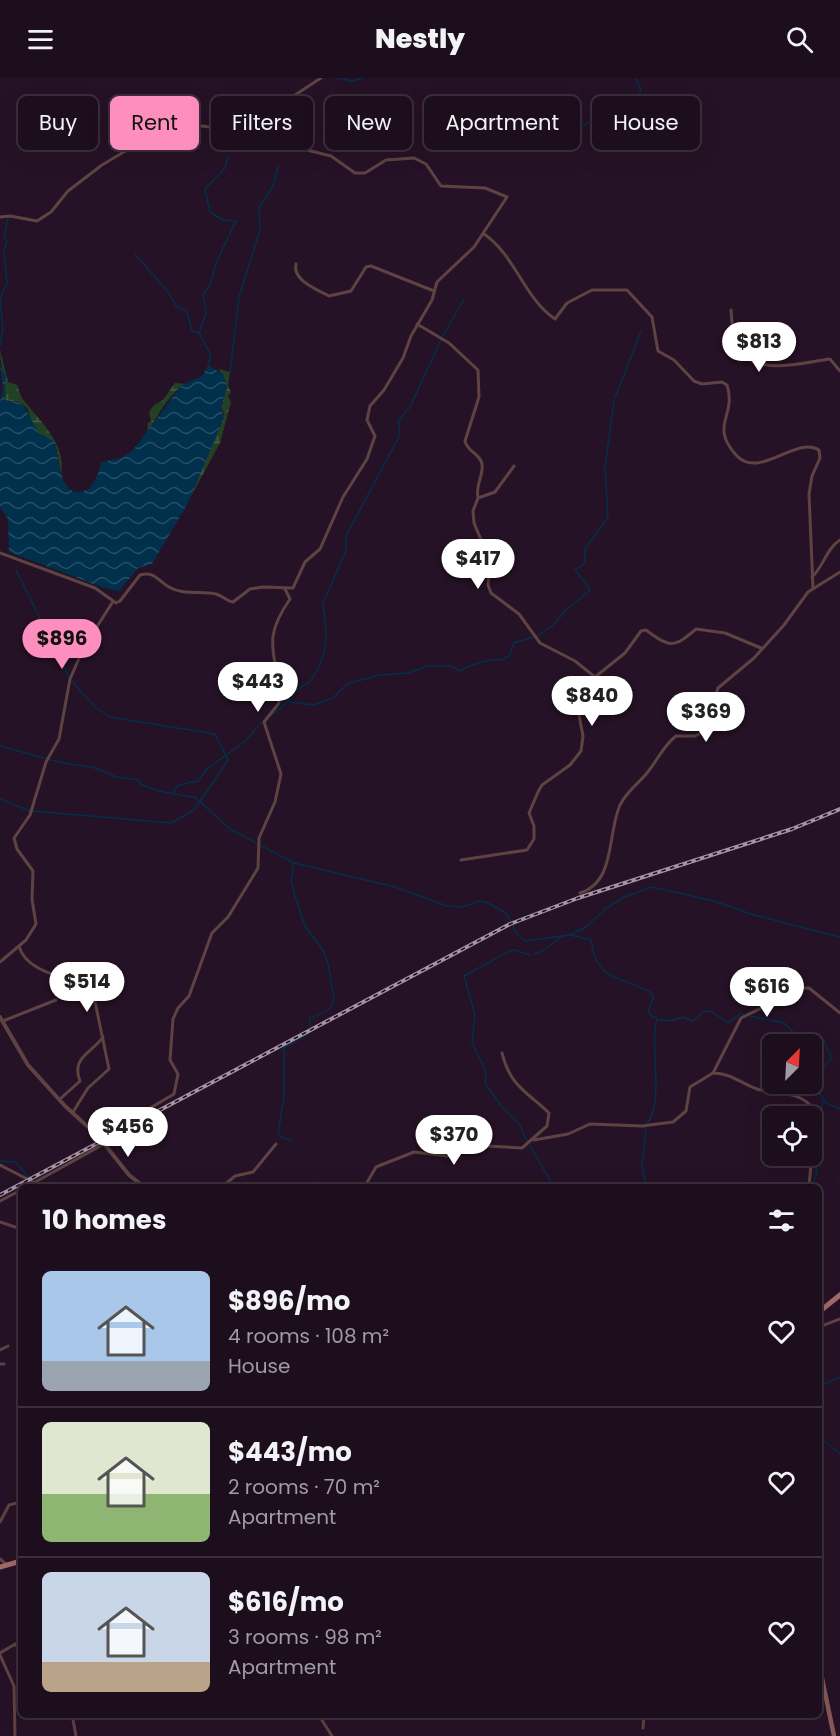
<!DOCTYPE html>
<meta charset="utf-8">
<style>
body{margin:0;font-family:Poppins,sans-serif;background:#251725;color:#f1f3f6;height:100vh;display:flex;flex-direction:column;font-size:22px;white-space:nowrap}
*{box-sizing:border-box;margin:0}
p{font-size:20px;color:#a09ca3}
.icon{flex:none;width:33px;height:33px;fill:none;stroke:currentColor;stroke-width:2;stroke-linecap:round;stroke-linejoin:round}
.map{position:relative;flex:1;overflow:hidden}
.drawer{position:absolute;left:18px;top:1106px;width:804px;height:534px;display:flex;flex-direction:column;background:#1c0e1c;border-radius:9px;box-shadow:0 6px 24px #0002,0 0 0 2px #3a2e3b}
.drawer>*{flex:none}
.hud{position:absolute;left:18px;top:18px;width:804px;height:54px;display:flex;gap:12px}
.needle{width:39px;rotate:24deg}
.controls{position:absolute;left:762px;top:956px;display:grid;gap:12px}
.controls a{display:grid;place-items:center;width:60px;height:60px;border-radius:9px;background:#1c0e1c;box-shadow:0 6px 24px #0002,0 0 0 2px #3a2e3b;font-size:30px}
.price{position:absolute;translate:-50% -51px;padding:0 14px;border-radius:21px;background:#fff;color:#222;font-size:20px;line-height:39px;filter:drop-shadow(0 2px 3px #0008)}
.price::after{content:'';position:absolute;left:50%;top:36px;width:18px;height:14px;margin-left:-9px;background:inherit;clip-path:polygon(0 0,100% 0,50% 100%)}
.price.on{background:#fe8ebd;color:#111}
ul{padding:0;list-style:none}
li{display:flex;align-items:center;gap:18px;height:150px;padding:0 24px}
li+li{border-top:2px solid #3a2e3b}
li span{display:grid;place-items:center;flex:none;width:168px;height:120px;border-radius:9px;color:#555}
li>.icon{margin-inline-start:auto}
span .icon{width:72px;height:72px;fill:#fffc;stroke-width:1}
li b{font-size:26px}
h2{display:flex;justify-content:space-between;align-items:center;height:72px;padding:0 24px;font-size:26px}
.chip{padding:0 21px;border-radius:9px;background:#1c0e1c;box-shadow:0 6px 24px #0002,0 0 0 2px #3a2e3b;font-size:21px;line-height:54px}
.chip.on{background:#fe8ebd;color:#111}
header{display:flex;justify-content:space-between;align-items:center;height:78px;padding:0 24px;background:#1c0e1c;font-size:27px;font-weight:800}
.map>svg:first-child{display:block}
.wetland{fill:url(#wetland-marsh)}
.water{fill:url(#water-waves)}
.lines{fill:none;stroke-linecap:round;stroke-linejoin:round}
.stream{stroke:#00304c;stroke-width:1.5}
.minor{stroke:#5f4342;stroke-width:3}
.tertiary{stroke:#5f4342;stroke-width:4}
.secondary{stroke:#865958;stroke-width:4.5}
.primary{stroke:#a46a68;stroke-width:5}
.rail-casing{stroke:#a493a3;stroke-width:4}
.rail{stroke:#1c091d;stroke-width:1.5;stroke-dasharray:4.5;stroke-linecap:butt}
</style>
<header><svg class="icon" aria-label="menu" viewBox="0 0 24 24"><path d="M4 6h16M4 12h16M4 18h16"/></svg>Nestly<svg class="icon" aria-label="search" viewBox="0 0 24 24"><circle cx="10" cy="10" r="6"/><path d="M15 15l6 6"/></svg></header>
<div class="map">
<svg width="840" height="1658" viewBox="0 0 840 1658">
<defs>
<pattern id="wetland-marsh" width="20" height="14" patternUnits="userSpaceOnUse" patternTransform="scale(1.5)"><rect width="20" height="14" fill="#224024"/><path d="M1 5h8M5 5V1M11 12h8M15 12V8" fill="none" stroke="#435c45"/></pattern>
<pattern id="water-waves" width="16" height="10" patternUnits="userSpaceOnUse" patternTransform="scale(1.5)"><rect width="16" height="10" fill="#00304c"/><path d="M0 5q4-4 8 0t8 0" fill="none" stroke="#264e67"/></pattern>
</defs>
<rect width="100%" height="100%" fill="#261226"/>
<g class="wetland">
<path d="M0 272 8 304 17 307C19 311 20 317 22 320 39 343 67 365 61 397L57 372 39 355 31 343 28 331 20 324 4 322C8 303 0 291 0 272Z"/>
<path d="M219 291 230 294 228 307 231 314 228 318 231 324 220 365 183 433 222 344 224 334 221 330 227 308Z"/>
<path d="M175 305 187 306C174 308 154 343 147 355L148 345 151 343 149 334 154 327 163 322Z"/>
</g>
<path class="water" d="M0 287 6 299 4 322 22 325 39 355 55 364C59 381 60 428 90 410L98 396 101 384 121 380 134 371 181 308 203 297 208 287 223 296 227 308 221 329 224 339 189 423 152 486 138 490 119 513 104 510 9 474 8 441 0 429V324L3 309Z"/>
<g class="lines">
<g class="stream">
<path d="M337 0 352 3 362 0"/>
<path d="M470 19C481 42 517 40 538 47 547 50 554 55 564 57L610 34 640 15 641 11 635 0"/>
<path d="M135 176 169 215 176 228 187 233 192 253 199 255"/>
<path d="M443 258 464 221"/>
<path d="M0 268 3 251 0 221 7 205 4 173 7 163 4 158 8 140"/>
<path d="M208 287 211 277 199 255 206 235 203 217 210 207 216 185 236 143 223 142 210 134 205 111 225 90 228 78"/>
<path d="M230 294 239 219 260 152 259 130 273 108 278 88"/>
<path d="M615 320 641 253"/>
<path d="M16 492 69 599"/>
<path d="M323 525 346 473V458L400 357 398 343 410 329 441 262"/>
<path d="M537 558 552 548 567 531 589 513V509L575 492 585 485V471L608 439 605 389 614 323"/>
<path d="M289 624 314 627 333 620 347 606 379 597 408 595 427 588H451L460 593C467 587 493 580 501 582L509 578 514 565 533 559"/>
<path d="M270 638C283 631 287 622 297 612 302 608 308 606 312 601 328 578 328 555 323 528"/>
<path d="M0 668 59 684 95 690 116 699 138 702 142 707 159 713 196 720 230 751 294 785 395 809 447 828 462 829 480 823 486 824 506 835 517 856 525 863 570 857 586 849 605 831 624 819 652 809 714 823 754 837 840 859"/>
<path d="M173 715 178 707 198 703 206 692 245 663 263 643"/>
<path d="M0 721 30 733"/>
<path d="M33 733 171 745 194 732 228 682 215 656 110 639 95 629 71 602"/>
<path d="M294 785 291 802 294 815 305 848 323 872 328 885 334 921C333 934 320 935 310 940V949"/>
<path d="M570 857 591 862C597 906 621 897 652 915L653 920 648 934C656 945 672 944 683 939L693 943 703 934 711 933 728 945 740 936 784 945 799 960 822 959 832 981 824 988 822 1005 818 1012 826 1025 840 1031"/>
<path d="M535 876 544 872 561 859"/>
<path d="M647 1046C665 1022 649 970 657 941"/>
<path d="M291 1062 282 1060 278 1056 284 1019V970L312 953"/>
<path d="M527 1063 520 1047 502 1029 485 1005 486 993 472 965 475 937 464 898 510 873 515 872 530 877"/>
<path d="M530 1067 553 1108"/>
<path d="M0 1083 16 1084 29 1100"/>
<path d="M646 1108 642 1086 646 1049"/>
<path d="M812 1108 817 1094 815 1087 821 1081 817 1071 822 1067 819 1042 823 1023"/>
<path d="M819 1308 840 1299"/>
<path d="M819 1360 840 1375"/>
</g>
<g class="minor">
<path d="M0 139 10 138 37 143 51 134 68 113 102 87 127 72 148 64H169L191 49 203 48 238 54 251 52 261 46 272 32 321 0"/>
<path d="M484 156C515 177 524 220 555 241L567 225 592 212H627L652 239 658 273 674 282 694 303 702 306 722 304 727 307C737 338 709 347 736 377 759 403 796 357 819 372L820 380 812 398 809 416 813 510"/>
<path d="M296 186C292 202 316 211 329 218L351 213 366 189 371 188 434 213"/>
<path d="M731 232C732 243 732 259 738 269 754 300 804 284 830 281L840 293"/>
<path d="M417 246 449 265 478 292 479 319 465 363C467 374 480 375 482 386 484 397 475 407 478 420"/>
<path d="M514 388 495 414 478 420 473 433 474 445 490 483 488 507 491 515 519 536 540 565 575 583 595 599"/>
<path d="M0 475 95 510 116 525 120 523 140 497C155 493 158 503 169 509 184 518 202 512 216 516 223 518 227 523 233 524L250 511 263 509 293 510 305 484 320 471 343 419 367 381 375 358 367 342 370 328 384 312 403 280 411 258 432 222 437 204 474 169 507 119 485 110 441 108 426 86 414 80 386 82 365 95H355L331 78 295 69 263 44"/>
<path d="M812 499C824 488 826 471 840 462"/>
<path d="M461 782 527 772 534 761V748L529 735 538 714 542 707 570 687 581 673 583 658 579 637 595 599 625 575 641 553 646 552C670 570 674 570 696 551L725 555 761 570"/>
<path d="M580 815C616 804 607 756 620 727 627 713 638 706 647 695 657 683 663 668 676 658H695L703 654 718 610 754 580 784 547 808 514 840 494"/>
<path d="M19 868C27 900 86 900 93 914L109 991 88 1010 73 1034"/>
<path d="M0 884 26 862 36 846 32 821 33 793 17 771 14 760 30 737 46 684 59 661 70 601 84 569 112 525"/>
<path d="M3 943 56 922"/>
<path d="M713 995C731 995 742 1006 757 1011 775 1017 795 1012 810 1027L815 1044 809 1108"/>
<path d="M59 1022 80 1003C71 979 91 976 103 959"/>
<path d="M98 1058 101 1059 174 1016 178 996 170 982 173 941 178 930 189 918 212 855 228 839 258 790 259 760 275 724 281 696 264 644 279 625C280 576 258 567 290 521L285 511"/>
<path d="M534 1062 568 1056 590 1046 642 1048 673 1044 686 1033 690 1009 713 995 741 940 802 910H809L840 935"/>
<path d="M0 1087 35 1105"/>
<path d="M28 1108 104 1066"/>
<path d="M223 1108 235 1098 253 1094 276 1066"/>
<path d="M312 1108 314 1105"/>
<path d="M365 1108 376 1089 414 1074 447 1078 487 1068 522 1070 547 1048 549 1035C527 1014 510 1008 502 975"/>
<path d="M0 1123 21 1112"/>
<path d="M0 1144 21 1151"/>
<path d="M819 1249 840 1241"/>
<path d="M0 1272 8 1268"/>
<path d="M0 1286H4"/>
<path d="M0 1444 9 1427 21 1424"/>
<path d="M0 1481 6 1486"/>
<path d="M21 1484V1505"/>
<path d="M21 1561 16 1567 21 1575"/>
<path d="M0 1575 17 1565"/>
<path d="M0 1577 14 1608 15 1658"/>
<path d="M72 1636 76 1658"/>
<path d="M318 1636 332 1658"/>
<path d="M431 1637V1636"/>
<path d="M643 1650 644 1636"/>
</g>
<path class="tertiary" d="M0 939 28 987 65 1028 98 1058 129 1097 143 1108"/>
<path class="secondary" d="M819 1586 834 1658"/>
<g class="primary">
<path d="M819 1234 840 1217"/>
<path d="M0 1489 21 1483"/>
</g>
<g class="rail-casing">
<path id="rail" d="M0 1117 510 846 578 820 792 751 840 731"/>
</g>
<use href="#rail" class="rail"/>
</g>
</svg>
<div class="controls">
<a><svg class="needle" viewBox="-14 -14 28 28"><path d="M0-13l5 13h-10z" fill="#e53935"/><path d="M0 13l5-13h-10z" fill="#a09ca3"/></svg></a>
<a><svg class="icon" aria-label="locate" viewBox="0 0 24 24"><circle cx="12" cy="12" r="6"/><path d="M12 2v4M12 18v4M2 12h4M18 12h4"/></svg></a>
</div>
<b class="price" style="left:759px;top:295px">$813</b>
<b class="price" style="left:478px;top:512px">$417</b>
<b class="price on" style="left:62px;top:592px">$896</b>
<b class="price" style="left:258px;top:635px">$443</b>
<b class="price" style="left:592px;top:649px">$840</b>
<b class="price" style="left:706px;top:665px">$369</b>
<b class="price" style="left:87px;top:935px">$514</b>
<b class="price" style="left:767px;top:940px">$616</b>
<b class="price" style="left:128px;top:1080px">$456</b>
<b class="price" style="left:454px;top:1088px">$370</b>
<div class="hud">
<a class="chip">Buy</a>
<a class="chip on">Rent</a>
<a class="chip">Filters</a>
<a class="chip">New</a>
<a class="chip">Apartment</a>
<a class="chip">House</a>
</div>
<section class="drawer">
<h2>10 homes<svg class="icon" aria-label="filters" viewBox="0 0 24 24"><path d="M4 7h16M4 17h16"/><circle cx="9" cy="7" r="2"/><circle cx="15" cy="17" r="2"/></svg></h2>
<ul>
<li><span style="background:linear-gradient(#a9c7e8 75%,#9aa5b1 0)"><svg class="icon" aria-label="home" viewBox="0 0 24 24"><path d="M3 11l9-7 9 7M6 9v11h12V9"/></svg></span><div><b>$896/mo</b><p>4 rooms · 108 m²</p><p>House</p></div><svg class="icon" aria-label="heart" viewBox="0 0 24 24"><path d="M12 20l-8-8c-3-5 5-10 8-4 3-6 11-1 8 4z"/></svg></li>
<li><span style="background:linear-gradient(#dfe7d0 60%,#8fb573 0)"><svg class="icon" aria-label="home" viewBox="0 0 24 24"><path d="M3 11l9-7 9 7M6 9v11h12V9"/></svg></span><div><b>$443/mo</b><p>2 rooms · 70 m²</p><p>Apartment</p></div><svg class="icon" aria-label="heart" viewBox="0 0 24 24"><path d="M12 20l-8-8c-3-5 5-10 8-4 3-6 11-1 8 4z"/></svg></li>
<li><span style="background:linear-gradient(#c9d6e8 75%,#b9a48a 0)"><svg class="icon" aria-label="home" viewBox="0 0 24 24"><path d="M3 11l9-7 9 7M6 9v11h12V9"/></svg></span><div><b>$616/mo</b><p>3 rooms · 98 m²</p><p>Apartment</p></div><svg class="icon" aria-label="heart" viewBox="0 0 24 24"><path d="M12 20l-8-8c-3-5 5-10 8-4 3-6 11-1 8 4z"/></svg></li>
</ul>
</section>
</div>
